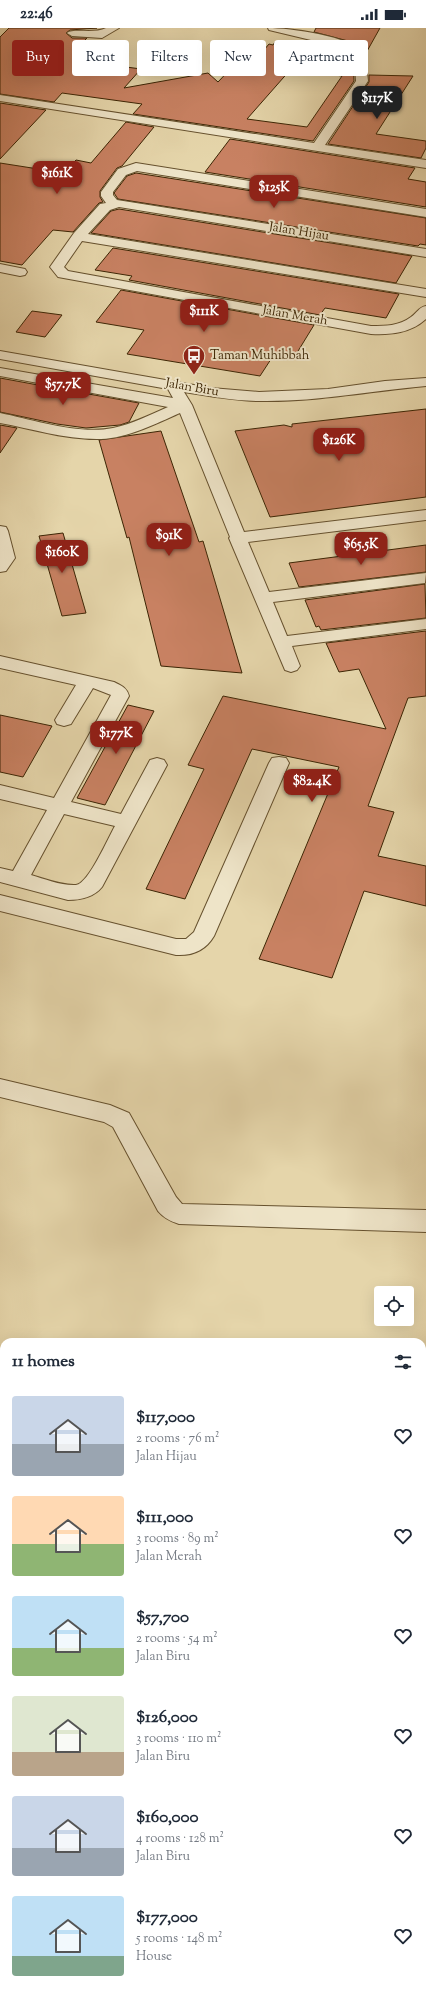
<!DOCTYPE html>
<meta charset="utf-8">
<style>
body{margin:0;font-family:"Sorts Mill Goudy",serif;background:#f6f6f7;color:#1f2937;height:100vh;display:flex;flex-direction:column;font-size:15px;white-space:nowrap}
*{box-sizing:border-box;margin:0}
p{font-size:13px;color:#747a83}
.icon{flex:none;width:22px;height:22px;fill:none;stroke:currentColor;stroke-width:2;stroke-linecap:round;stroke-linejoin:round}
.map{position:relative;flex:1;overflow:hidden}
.details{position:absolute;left:0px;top:1310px;width:426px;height:656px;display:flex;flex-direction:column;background:#fff;border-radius:12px 12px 0 0;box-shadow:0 4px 16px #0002}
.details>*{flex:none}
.banner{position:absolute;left:12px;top:12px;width:402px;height:36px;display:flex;gap:8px}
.controls{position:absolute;left:374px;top:1258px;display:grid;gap:8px}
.controls a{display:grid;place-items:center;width:40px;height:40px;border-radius:4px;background:#fff;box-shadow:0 4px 16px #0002;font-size:20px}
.price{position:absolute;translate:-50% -34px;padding:0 9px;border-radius:8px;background:#8f2418;color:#fff;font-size:13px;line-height:26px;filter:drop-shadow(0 1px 2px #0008)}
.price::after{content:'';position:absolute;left:50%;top:24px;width:12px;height:9px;margin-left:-6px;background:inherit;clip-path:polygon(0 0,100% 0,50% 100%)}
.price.active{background:#222;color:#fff}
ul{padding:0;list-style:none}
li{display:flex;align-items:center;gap:12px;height:100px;padding:0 12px}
li span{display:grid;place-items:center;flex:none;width:112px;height:80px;border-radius:4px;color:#555}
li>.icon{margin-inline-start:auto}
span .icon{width:48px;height:48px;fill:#fffc;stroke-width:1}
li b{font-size:17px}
h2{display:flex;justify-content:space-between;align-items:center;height:48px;padding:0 12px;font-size:17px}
.pill{padding:0 14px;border-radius:4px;background:#fff;box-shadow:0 4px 16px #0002;font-size:14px;line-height:36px}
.pill.active{background:#8f2418;color:#fff}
.status{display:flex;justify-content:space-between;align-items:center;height:28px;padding:0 20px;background:#fff;direction:ltr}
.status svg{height:11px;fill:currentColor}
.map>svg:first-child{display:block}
.building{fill:#c88162;stroke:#3c2504;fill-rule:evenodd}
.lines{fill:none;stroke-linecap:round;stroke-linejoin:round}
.minor-casing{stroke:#66512e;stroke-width:2}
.highway-casing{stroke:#3c2504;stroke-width:2}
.minor{fill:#eee4c8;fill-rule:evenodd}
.highway{fill:#e5d5aa;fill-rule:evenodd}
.labels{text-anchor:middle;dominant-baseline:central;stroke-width:4;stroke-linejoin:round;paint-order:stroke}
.far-street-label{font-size:13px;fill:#3c2504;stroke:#eee4c8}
.far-poi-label{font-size:13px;fill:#3c2504;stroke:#eee4c8;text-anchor:start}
</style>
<div class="status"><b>22:46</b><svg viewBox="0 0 49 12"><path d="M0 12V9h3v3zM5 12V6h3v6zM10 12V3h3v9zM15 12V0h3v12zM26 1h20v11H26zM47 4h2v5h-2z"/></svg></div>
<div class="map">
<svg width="426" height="1966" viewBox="0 0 426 1966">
<rect width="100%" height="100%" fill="#e5d5aa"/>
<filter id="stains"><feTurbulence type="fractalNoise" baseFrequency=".005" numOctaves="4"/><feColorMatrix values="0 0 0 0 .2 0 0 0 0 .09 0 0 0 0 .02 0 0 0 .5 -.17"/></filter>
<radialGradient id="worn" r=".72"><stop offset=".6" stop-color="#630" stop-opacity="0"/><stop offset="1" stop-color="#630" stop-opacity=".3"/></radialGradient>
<g class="building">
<path d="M9 0H97L70 2 66 5 72 10H87L81 16 104 19 89 34 141 41 124 60 208 45 218 54 235 36 245 38 248 34 253 35 269 16 273 17 275 14 306 18 309 13 345 22 353 28 354 53 313 113 133 86 142 76 62 65 54 74 0 66V9ZM291 41 342 48 307 99 247 91Z"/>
<path d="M316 0H380L366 25 359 18 348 13 314 4Z"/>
<path d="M369 47 413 48 376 106 426 113V120L421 130 328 116 369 54Z"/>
<path d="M0 75 46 82 0 131Z"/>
<path d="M126 94 154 99 122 138 117 140 100 163V169L103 174 99 175 73 204 53 202 22 237 0 233V135L64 145 76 132 91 135Z"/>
<path d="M230 111 415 140 408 151 426 154V179L205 144Z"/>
<path d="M136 145 426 190V217L420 216 418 218 118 171 114 165 127 148Z"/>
<path d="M119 181 412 228 396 255 91 205 111 183Z"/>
<path d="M113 220 399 266 386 290 325 280 320 287 129 252 132 248 95 242Z"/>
<path d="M121 262 314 297 295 328 275 325 260 348 127 326 144 302 96 294Z"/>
<path d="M32 283 62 287 45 309 16 304Z"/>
<path d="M0 350 38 357 139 375 129 394 120 397 86 400 57 396 0 384Z"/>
<path d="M426 381V469L270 489 235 403 284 397 292 399V396Z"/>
<path d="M0 397 17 400 0 425Z"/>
<path d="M161 403 199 514 203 513 242 645 161 638 129 509 127 510 99 412Z"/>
<path d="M63 505 86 585 62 588 39 508Z"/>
<path d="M426 517V544L299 559 289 535Z"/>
<path d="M425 556 426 590 321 602 319 598 316 599 305 572Z"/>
<path d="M426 603V668L408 670 368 778 394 784 378 828 426 838V878L364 863 332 950 259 931 339 739 252 721 185 871 146 861 204 741 188 737 223 668 386 701 359 641 339 644 326 615Z"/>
<path d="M128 677 154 683 105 777 77 770Z"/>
<path d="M0 687 52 698 23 749 0 744Z"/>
</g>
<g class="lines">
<g class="minor-casing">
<g id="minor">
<path d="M106 0H119L102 10 72 8 67 5C73 0 95 6 106 0Z"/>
<path d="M268 0C289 0 352 8 365 26L368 53 325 117 426 132V140L0 73V67L314 115 356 53 354 27 346 21 336 18 269 2Z"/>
<path d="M136 135 426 181V189L137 143 126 147 113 164V167L117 172 426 221V229L119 179 110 182 88 206 426 261V269L82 213 64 239 68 243 371 298C385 298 399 298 411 289 417 285 419 279 426 278V291C411 305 391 307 371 306L58 249 50 239 74 205 100 176 106 175 101 168V164L118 141Z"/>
<path d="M0 236 25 241 27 244 25 247 20 248 0 244Z"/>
<path d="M0 323 211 360 259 364 328 361 385 353 426 350V358C371 363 315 374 260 373 235 373 209 368 184 364L192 377 244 504 426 482V492L248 514 269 564 426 545 425 555 273 574 287 608 426 591V601L292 618 300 638 297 642 291 644 285 642 229 510 230 509 180 385C155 396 128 410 101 411 67 412 33 401 0 395V385C34 392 79 407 113 400 132 396 150 387 168 379L0 348V340L173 370 168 361 0 331Z"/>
<path d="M0 498 6 499 8 503 15 530 6 543 0 544Z"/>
<path d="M0 628 114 654C122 658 127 660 129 668L71 774 121 786 150 732 157 730 164 732 167 737 102 859C94 869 81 872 68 872L0 854V840L13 843 47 782 0 771V757L54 770 111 667 93 660 71 696 64 698 57 696 55 692 76 657 0 640ZM64 786 115 798C108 810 89 855 76 857 62 858 45 851 31 847Z"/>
<path d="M279 729 286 730 289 735 214 908C206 922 192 928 176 927L0 883V867L176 911H186L194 904 269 735 272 730Z"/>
<path d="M0 1051 110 1077 129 1085 176 1169 182 1176 426 1182V1204L179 1196C170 1193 164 1190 158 1183L113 1099 104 1094 0 1069Z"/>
<path d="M0 1630 4 1631V1661L0 1660Z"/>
<path d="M0 1809 4 1810V1842L0 1841Z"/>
<path d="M422 1904 426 1905V1937L422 1936Z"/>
</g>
</g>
<g class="highway-casing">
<g id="highway">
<path d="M0 1773 4 1775V1807L0 1805Z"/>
<path d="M0 1847 4 1848V1880L0 1879Z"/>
</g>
</g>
<use href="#minor" class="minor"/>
<use href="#highway" class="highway"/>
</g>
<defs>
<g id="bus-pin" transform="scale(1.15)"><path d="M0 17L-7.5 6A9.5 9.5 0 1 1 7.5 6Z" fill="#8f2418" stroke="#eee4c8"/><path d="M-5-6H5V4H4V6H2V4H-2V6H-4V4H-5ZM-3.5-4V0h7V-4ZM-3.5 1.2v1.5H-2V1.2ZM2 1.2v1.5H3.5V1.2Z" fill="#fff"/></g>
</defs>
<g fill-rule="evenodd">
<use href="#bus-pin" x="194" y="328"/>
</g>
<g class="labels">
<g class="far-street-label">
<text transform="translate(299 204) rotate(9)">Jalan Hijau</text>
<text transform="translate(295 288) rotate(10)">Jalan Merah</text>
<text transform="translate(192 360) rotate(10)">Jalan Biru</text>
</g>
<g class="far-poi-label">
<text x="210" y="328">Taman Muhibbah</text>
</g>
</g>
<rect width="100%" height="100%" filter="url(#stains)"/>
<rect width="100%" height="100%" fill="url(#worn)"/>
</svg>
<div class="controls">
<a><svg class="icon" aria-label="locate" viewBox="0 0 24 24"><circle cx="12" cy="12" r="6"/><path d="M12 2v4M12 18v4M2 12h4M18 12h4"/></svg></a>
</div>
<b class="price active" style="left:377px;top:92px">$117K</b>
<b class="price" style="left:57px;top:167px">$161K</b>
<b class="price" style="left:274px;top:181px">$125K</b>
<b class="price" style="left:204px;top:305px">$111K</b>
<b class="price" style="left:63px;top:378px">$57.7K</b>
<b class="price" style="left:339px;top:434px">$126K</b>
<b class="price" style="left:169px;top:529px">$91K</b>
<b class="price" style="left:361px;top:538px">$65.5K</b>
<b class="price" style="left:62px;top:546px">$160K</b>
<b class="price" style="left:116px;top:727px">$177K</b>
<b class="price" style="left:312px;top:775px">$82.4K</b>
<div class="banner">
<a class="pill active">Buy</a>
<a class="pill">Rent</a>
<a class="pill">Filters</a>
<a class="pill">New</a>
<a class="pill">Apartment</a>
</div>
<section class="details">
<h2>11 homes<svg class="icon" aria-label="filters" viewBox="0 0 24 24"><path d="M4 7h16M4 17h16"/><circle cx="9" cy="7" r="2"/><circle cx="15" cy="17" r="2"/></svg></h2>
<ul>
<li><span style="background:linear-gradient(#c9d6e8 60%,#9aa5b1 0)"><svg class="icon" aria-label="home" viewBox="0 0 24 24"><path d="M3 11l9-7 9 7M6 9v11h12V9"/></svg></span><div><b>$117,000</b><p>2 rooms · 76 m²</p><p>Jalan Hijau</p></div><svg class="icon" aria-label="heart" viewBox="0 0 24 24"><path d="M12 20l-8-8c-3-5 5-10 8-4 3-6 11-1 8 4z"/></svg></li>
<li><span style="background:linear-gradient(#ffd9b3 60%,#8fb573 0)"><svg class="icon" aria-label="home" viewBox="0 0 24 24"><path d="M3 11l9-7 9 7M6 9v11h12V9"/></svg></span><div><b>$111,000</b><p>3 rooms · 89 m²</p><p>Jalan Merah</p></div><svg class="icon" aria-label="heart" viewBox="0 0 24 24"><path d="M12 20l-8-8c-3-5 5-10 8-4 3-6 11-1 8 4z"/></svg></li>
<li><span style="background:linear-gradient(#bfe0f5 65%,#8fb573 0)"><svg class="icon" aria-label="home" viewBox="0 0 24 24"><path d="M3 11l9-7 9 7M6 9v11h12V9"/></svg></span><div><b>$57,700</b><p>2 rooms · 54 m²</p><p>Jalan Biru</p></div><svg class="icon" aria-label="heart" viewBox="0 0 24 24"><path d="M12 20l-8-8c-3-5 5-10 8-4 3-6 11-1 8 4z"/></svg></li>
<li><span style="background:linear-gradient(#dfe7d0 70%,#b9a48a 0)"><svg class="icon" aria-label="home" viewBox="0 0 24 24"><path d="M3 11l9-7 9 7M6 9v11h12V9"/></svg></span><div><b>$126,000</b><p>3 rooms · 110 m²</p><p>Jalan Biru</p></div><svg class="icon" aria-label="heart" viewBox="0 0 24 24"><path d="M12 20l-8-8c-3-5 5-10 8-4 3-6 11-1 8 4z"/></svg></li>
<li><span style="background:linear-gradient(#c9d6e8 65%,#9aa5b1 0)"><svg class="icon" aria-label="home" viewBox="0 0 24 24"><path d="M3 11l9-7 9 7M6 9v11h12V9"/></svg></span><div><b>$160,000</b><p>4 rooms · 128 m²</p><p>Jalan Biru</p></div><svg class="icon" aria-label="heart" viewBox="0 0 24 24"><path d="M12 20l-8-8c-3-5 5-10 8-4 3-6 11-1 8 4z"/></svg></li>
<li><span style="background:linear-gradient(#bfe0f5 75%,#7fa58c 0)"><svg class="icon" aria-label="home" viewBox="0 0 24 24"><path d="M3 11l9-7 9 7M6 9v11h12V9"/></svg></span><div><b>$177,000</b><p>5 rooms · 148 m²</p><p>House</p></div><svg class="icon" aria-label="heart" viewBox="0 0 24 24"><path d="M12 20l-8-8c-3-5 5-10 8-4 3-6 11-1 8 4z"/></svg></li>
</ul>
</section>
</div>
